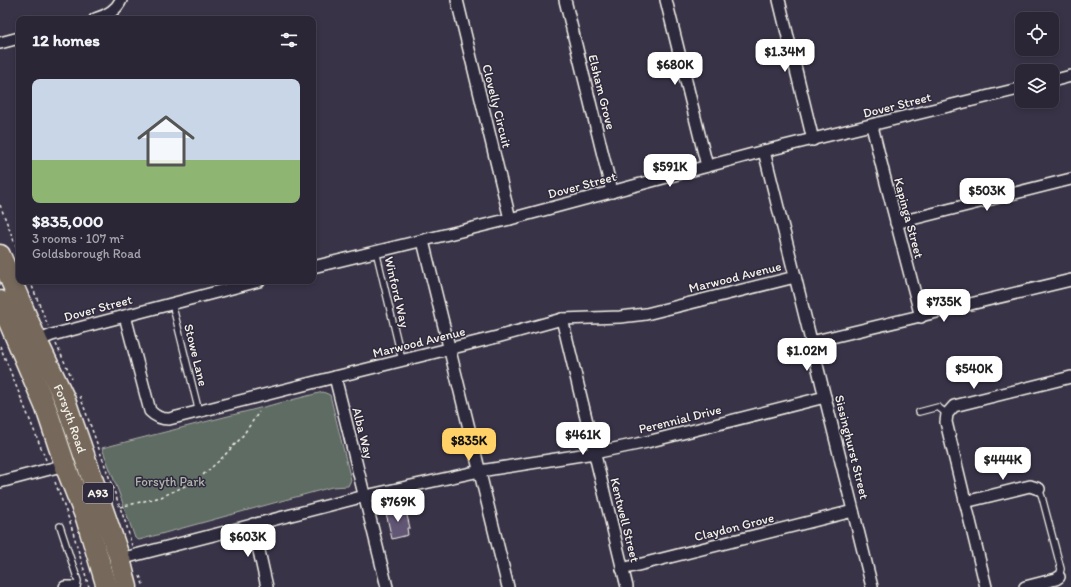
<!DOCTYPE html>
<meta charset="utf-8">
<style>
body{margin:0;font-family:Itim,sans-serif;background:#373242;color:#f1f3f6;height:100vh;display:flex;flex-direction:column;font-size:15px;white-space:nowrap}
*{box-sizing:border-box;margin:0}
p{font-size:13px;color:#a6a5ad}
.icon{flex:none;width:22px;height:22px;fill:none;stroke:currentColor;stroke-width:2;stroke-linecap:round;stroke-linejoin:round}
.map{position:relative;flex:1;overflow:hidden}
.panel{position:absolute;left:16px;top:16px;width:300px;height:268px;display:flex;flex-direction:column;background:#2b2636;border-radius:8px;box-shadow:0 2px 6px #0003,0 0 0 1px #474351}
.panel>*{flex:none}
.buttons{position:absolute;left:1015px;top:12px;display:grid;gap:8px}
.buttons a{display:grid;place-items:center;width:44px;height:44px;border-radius:8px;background:#2b2636;box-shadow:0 2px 6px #0003,0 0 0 1px #474351;font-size:20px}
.price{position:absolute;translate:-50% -34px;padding:0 9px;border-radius:8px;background:#fff;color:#222;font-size:13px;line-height:26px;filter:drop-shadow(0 1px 2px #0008)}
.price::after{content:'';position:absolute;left:50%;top:24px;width:12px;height:9px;margin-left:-6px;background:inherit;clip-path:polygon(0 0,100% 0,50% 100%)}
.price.selected{background:#ffd166;color:#111}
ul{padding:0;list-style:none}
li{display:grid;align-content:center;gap:8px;height:212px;padding:0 16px}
li span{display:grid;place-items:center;height:124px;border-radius:8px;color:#555}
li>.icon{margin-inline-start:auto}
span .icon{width:72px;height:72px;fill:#fffc;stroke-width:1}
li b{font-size:17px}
h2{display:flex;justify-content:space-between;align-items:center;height:48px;padding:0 16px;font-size:17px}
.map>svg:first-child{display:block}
.green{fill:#5f6c63;stroke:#aaaea6}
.building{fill:#625774;stroke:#f4f1e8}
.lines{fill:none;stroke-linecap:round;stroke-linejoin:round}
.lane-casing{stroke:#f4f1e8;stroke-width:8}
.street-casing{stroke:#f4f1e8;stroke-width:14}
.highway-casing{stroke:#f4f1e8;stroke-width:23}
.path{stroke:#f4f1e8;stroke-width:1.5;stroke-dasharray:3 3;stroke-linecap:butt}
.lane{stroke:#2f2a3d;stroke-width:5.5}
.street{stroke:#2f2a3d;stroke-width:11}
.highway{stroke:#76695c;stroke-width:20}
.labels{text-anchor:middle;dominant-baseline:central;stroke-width:3;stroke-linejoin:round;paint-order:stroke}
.shield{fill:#2f2a3d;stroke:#b9b5b5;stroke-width:1}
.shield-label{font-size:12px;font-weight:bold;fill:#f4f1e8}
.street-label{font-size:13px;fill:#f4f1e8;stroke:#2f2a3d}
.park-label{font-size:13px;fill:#b1b5ac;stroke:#2f2a3d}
</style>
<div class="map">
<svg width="1071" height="587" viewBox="0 0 1071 587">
<rect width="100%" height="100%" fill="#393348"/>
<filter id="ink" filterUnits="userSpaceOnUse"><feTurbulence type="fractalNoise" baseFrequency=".025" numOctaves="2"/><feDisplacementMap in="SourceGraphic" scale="8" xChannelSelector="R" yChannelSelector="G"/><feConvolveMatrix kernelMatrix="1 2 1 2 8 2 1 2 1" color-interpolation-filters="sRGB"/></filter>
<g filter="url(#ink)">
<path class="green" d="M323 392 330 395 351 480 348 486 332 487 139 540 135 538 122 501 102 448Z"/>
<path class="building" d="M397 508V511H406L410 528H407L408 535 392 539 386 513 389 512 388 510Z"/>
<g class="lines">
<g class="lane-casing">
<g id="lane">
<path d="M376 251 402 360"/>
<path d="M172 303 199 412"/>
<path d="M919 412 938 407 947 414"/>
<path d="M1039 489 1042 497 1061 569 1059 577"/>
<path d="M60 526 78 581 77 587"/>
</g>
</g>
<g class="street-casing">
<g id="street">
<path d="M457 0 510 219"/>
<path d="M565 0 612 192"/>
<path d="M666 0 707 166"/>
<path d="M779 0 813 140"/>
<path d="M95 19C106 16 116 11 121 0"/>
<path d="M0 43 19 38"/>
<path d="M1052 81 1071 76"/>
<path d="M872 126 884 175 921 317"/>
<path d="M764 151 872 587"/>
<path d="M896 223 1071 179"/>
<path d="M423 241 508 587"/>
<path d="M313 267 510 219 764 151 1022 88"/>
<path d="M125 316 150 411C156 417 161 419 169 419L335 377 497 337 562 319 620 317 646 314 795 277"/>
<path d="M562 319 627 587"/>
<path d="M37 341 52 335 259 281"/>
<path d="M811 342 1071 280"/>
<path d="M335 377 387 587"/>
<path d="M0 482 65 465"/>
<path d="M965 502 1030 486 1039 489"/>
<path d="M253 524 267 587"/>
<path d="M120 559 365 496 480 471 594 453 647 442 825 397"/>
<path d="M622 569 853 511"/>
<path d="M65 587H73"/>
<path d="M986 587 946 422 947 414 954 406 1071 377"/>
<path d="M1025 587 1056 579 1059 577"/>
</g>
</g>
<g class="highway-casing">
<g id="highway">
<path id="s1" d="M0 255 37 341 65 400 120 559 127 587"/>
<path d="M0 301 46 408 65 465 86 518 107 587"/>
</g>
</g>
<g class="path">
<path d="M0 205 19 254"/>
<path d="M30 281 48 326"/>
<path d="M56 344 72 378"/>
<path d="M0 346 46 460"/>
<path d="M80 396 127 527 132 546"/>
<path d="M55 482 70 522 89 587"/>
<path d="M120 507 161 497 196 481 220 460 241 438 259 412"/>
<path d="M140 576 144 587"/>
</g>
<use href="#lane" class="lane"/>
<use href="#street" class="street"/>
<use href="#highway" class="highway"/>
</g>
</g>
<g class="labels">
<rect class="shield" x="83" y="483" width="30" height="20" rx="3"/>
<g class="shield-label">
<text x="98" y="493">A93</text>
</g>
<g class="street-label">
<text transform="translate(602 92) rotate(76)">Elsham Grove</text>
<text transform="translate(897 105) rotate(-14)">Dover Street</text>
<text transform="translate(497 106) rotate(76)">Clovelly Circuit</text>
<text transform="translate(582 185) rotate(-15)">Dover Street</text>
<text transform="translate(909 218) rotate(75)">Kapinga Street</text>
<text transform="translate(735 277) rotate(-14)">Marwood Avenue</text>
<text transform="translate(397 292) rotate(77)">Winford Way</text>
<text transform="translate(98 308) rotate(-15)">Dover Street</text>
<text transform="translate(419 342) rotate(-14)">Marwood Avenue</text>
<text transform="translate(196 355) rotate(76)">Stowe Lane</text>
<text stroke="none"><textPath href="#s1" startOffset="178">Forsyth Road</textPath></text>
<text transform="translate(680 419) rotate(-14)">Perennial Drive</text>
<text transform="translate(363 433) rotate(76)">Alba Way</text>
<text transform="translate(852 447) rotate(76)">Sissinghurst Street</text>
<text transform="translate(625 520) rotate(76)">Kentwell Street</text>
<text transform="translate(734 527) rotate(-14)">Claydon Grove</text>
</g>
<g class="park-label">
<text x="170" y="481">Forsyth Park</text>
</g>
</g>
</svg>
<div class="buttons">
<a><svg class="icon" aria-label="locate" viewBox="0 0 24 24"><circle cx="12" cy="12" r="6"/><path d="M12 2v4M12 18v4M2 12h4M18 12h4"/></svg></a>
<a><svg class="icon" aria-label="layers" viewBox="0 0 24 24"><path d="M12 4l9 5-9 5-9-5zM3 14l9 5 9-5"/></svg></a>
</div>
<b class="price" style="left:785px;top:73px">$1.34M</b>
<b class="price" style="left:675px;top:86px">$680K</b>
<b class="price" style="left:670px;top:188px">$591K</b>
<b class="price" style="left:987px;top:212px">$503K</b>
<b class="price" style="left:944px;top:323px">$735K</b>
<b class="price" style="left:807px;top:372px">$1.02M</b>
<b class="price" style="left:974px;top:390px">$540K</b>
<b class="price" style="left:583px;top:456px">$461K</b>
<b class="price selected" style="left:469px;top:462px">$835K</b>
<b class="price" style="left:1003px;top:481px">$444K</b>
<b class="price" style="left:398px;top:523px">$769K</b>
<b class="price" style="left:248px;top:558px">$603K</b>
<section class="panel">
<h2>12 homes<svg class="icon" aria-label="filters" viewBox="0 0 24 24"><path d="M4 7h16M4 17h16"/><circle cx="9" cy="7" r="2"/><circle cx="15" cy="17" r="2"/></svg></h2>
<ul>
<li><span style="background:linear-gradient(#c9d6e8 65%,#8fb573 0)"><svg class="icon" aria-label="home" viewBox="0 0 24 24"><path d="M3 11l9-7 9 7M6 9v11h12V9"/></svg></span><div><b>$835,000</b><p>3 rooms · 107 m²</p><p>Goldsborough Road</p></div></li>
</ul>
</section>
</div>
